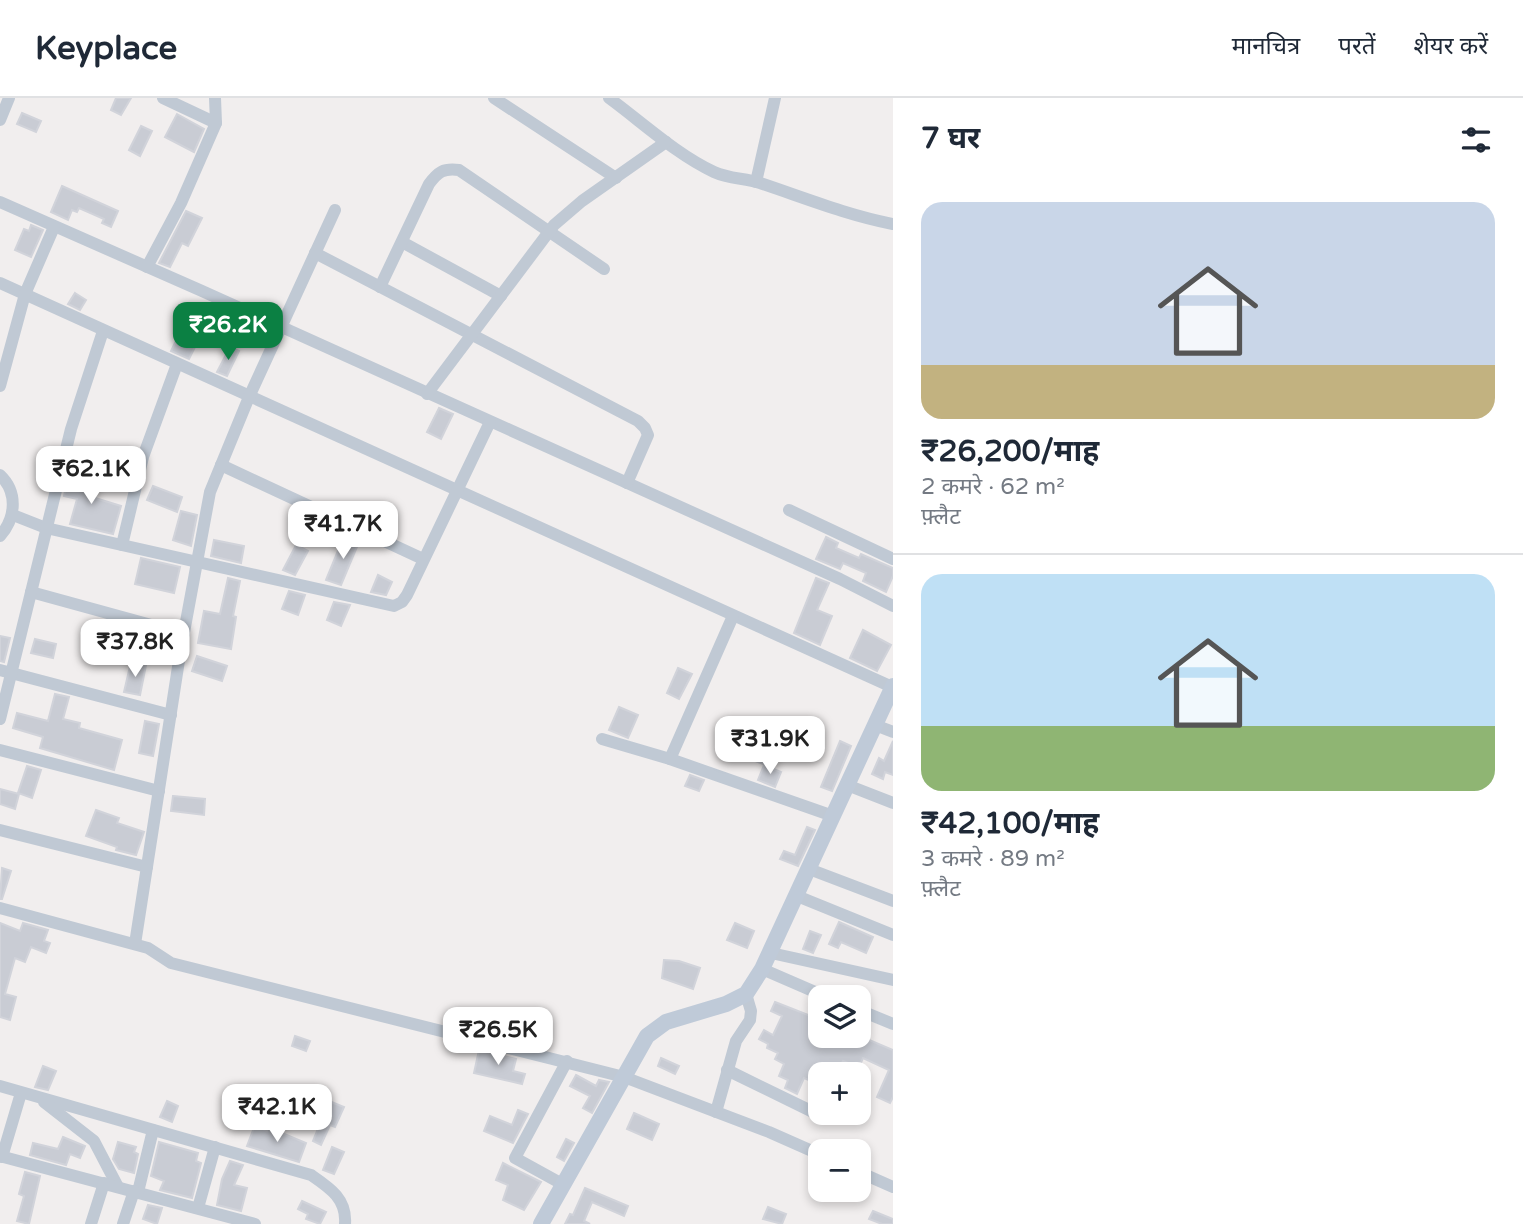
<!DOCTYPE html>
<html lang="hi">
<meta charset="utf-8">
<style>
body{margin:0;font-family:"Varela Round","Noto Sans Devanagari",sans-serif;background:#f6f6f7;color:#1f2937;height:100vh;display:flex;flex-direction:column;font-size:26px;white-space:nowrap}
*{box-sizing:border-box;margin:0}
p{font-size:23px;color:#747a83}
.icon{flex:none;width:38px;height:38px;fill:none;stroke:currentColor;stroke-width:2;stroke-linecap:round;stroke-linejoin:round}
.map{position:relative;flex:1;overflow:hidden}
.drawer{display:flex;flex-direction:column;background:#fff;width:630px}
.drawer>*{flex:none}
.controls{position:absolute;left:808px;top:887px;display:grid;gap:14px}
.controls a{display:grid;place-items:center;width:63px;height:63px;border-radius:14px;background:#fff;box-shadow:0 4px 10px #0003;font-size:35px}
.price{position:absolute;translate:-50% -60px;padding:0 16px;border-radius:14px;background:#fff;color:#222;font-size:23px;line-height:46px;filter:drop-shadow(0 2px 4px #0008)}
.price::after{content:'';position:absolute;left:50%;top:42px;width:21px;height:16px;margin-left:-10px;background:inherit;clip-path:polygon(0 0,100% 0,50% 100%)}
.price.selected{background:#0b8043;color:#fff}
ul{padding:0;list-style:none}
li{display:grid;align-content:center;gap:14px;height:371px;padding:0 28px}
li+li{border-top:2px solid #e0e1e3}
li span{display:grid;place-items:center;height:217px;border-radius:21px;color:#555}
li>.icon{margin-inline-start:auto}
span .icon{width:126px;height:126px;fill:#fffc;stroke-width:1}
li b{font-size:30px}
h2{display:flex;justify-content:space-between;align-items:center;height:84px;padding:0 28px;font-size:30px}
header{display:flex;align-items:center;gap:42px;box-sizing:border-box;height:98px;padding:0 35px;background:#fff;border-bottom:2px solid #e0e1e3}
header strong{font-size:33px}
nav{display:flex;gap:38px;margin-inline-start:auto;font-size:24px}
main{display:flex;flex:1;min-height:0}
.map>svg:first-child{display:block}
.building{fill:#c9ccd4;stroke:#d1d3da;stroke-width:2}
.lines{fill:none;stroke-linecap:round;stroke-linejoin:round}
.street{stroke:#c0c9d4;stroke-width:12}
.secondary{stroke:#bfcad8;stroke-width:16}
</style>
<header>
<strong>Keyplace</strong>
<nav><a>मानचित्र</a><a>परतें</a><a>शेयर करें</a></nav>
</header>
<main>
<div class="map">
<svg width="893" height="1126" viewBox="0 0 893 1126">
<rect width="100%" height="100%" fill="#f1eeee"/>
<g class="building">
<path d="M116 0H131L121 17 111 12Z"/>
<path d="M22 15 41 23 36 34 17 26Z"/>
<path d="M177 16 204 31 194 54 165 39Z"/>
<path d="M141 28 152 33 140 58 129 52Z"/>
<path d="M62 88 118 113 111 129 102 125 104 121 79 110 77 114 72 112 68 122 51 114Z"/>
<path d="M186 113 202 120 188 148 182 145 170 169 159 165Z"/>
<path d="M31 127 43 132 31 159 15 152 24 131 29 133Z"/>
<path d="M75 195 86 202 80 212 68 206Z"/>
<path d="M184 226 202 235 189 261 171 253Z"/>
<path d="M230 249 239 253 227 278 217 274Z"/>
<path d="M439 310 453 316 441 341 427 334Z"/>
<path d="M69 375 96 382 92 399 121 408 113 436 70 426 77 401 64 398Z"/>
<path d="M153 388 182 399 177 414 147 402Z"/>
<path d="M181 413 197 417 191 448 173 442Z"/>
<path d="M344 438 359 444 341 487 326 482Z"/>
<path d="M826 439 838 445 836 450 859 460 861 456 893 470V478L886 494 863 483 866 475 843 465 840 471 816 461Z"/>
<path d="M214 442 244 448 241 465 211 458Z"/>
<path d="M296 447 308 453 295 477 283 472Z"/>
<path d="M141 460 180 469 174 495 135 486Z"/>
<path d="M378 477 392 484 386 497 371 494Z"/>
<path d="M228 480 240 483 233 518 236 519 231 551 198 545 204 513 220 516Z"/>
<path d="M816 480 829 485 817 512 832 518 820 547 794 535Z"/>
<path d="M289 493 305 497 298 517 282 511Z"/>
<path d="M334 504 350 507 341 528 327 522Z"/>
<path d="M863 532 891 547 877 573 850 560Z"/>
<path d="M0 538 10 540 4 564 0 563Z"/>
<path d="M35 541 56 546 53 560 31 555Z"/>
<path d="M197 558 227 568 222 583 192 573Z"/>
<path d="M131 564 146 567 140 597 124 594Z"/>
<path d="M678 570 692 576 679 601 667 595Z"/>
<path d="M55 596 69 599 63 621 80 625 79 630 122 642 114 672 40 650 43 639 13 630 17 615 48 623Z"/>
<path d="M619 609 638 617 628 640 609 632Z"/>
<path d="M145 623 159 626 153 658 139 655Z"/>
<path d="M840 643 851 648 832 693 821 689Z"/>
<path d="M893 643V677L885 674 883 681 872 676 879 660 884 663Z"/>
<path d="M751 646 769 653 763 666 745 659Z"/>
<path d="M764 667 781 674 775 689 758 682Z"/>
<path d="M27 668 41 672 32 700 18 695Z"/>
<path d="M690 677 704 682 699 693 685 688Z"/>
<path d="M0 691 19 696 15 711 0 706Z"/>
<path d="M173 698 205 701 204 717 171 713Z"/>
<path d="M96 712 119 720 117 725 144 734 136 757 116 752 117 749 86 738Z"/>
<path d="M807 729 815 732 798 768 780 761 784 753 795 757Z"/>
<path d="M2 770 11 773 2 801H0Z"/>
<path d="M839 824 873 839 866 855 841 844 838 850 829 846Z"/>
<path d="M0 825 20 833 23 825 48 832 44 843 50 845 46 855 31 849 25 864 15 860 5 896 16 899 10 922 0 919Z"/>
<path d="M735 825 754 833 747 850 727 842Z"/>
<path d="M810 833 821 837 813 855 803 851Z"/>
<path d="M664 862 679 863 700 870 693 891 662 880Z"/>
<path d="M775 904 821 922V938H860L893 952V999L890 1005 877 999 889 972 863 960 859 969 843 963 837 976H821V987L804 980 797 996 785 990 788 982 779 978 784 966 775 961 778 955 767 950 768 946 759 941 764 932 773 937 782 918 771 913Z"/>
<path d="M295 938 310 943 306 953 292 948Z"/>
<path d="M479 952 516 961 513 973 525 976 522 986 474 975Z"/>
<path d="M661 960 679 968 675 976 658 968Z"/>
<path d="M43 968 56 973 48 992 35 989Z"/>
<path d="M576 977 596 988 599 982 609 984 592 1015 583 1010 590 998 570 988Z"/>
<path d="M167 1003 178 1008 172 1024 160 1019Z"/>
<path d="M329 1003 344 1009 335 1029 330 1027 321 1047 313 1043Z"/>
<path d="M518 1012 528 1016 513 1045 484 1033 490 1018 512 1027Z"/>
<path d="M634 1015 659 1026 652 1042 627 1031Z"/>
<path d="M255 1027 267 1033 268 1029 306 1045 299 1064 247 1048Z"/>
<path d="M63 1039 85 1048 80 1060 70 1056 66 1067 30 1057 33 1045 58 1051Z"/>
<path d="M566 1041 574 1045 564 1063 557 1059Z"/>
<path d="M118 1044 136 1049 134 1054 138 1056 134 1075 119 1071 113 1061Z"/>
<path d="M159 1044 198 1055 196 1063 201 1065 192 1100 160 1092 164 1083 151 1078Z"/>
<path d="M332 1049 344 1054 334 1076 323 1072Z"/>
<path d="M230 1063 243 1067 234 1087 247 1090 241 1113 217 1107 222 1081Z"/>
<path d="M503 1065 541 1084 524 1112 503 1102 508 1087 496 1082Z"/>
<path d="M25 1074 40 1078 29 1126 17 1123 24 1098 19 1096Z"/>
<path d="M585 1090 628 1108 624 1118 592 1104 584 1123 590 1126H565L570 1116 573 1117Z"/>
<path d="M302 1103 326 1114 320 1126 306 1121 308 1116 298 1111Z"/>
<path d="M148 1107 162 1110 157 1126 143 1121Z"/>
<path d="M768 1109 786 1116 782 1126 763 1121Z"/>
<path d="M873 1113 893 1121V1126H882L869 1121Z"/>
</g>
<g class="lines">
<g class="street">
<path d="M163 0 216 25"/>
<path d="M494 0 616 80"/>
<path d="M609 0C643 25 676 56 714 74 729 81 745 80 760 85 805 100 847 117 893 126"/>
<path d="M0 22 9 0"/>
<path d="M756 84 775 0"/>
<path d="M0 104 202 193 840 481 893 508"/>
<path d="M402 144 501 198"/>
<path d="M315 155 638 323 645 330 648 337 627 385"/>
<path d="M147 169 181 105 216 25 215 0"/>
<path d="M0 185 892 589"/>
<path d="M380 189 429 86C438 74 443 70 459 72L604 171"/>
<path d="M0 288 25 196 54 129"/>
<path d="M427 296 554 127 582 103 666 44"/>
<path d="M221 367 423 461"/>
<path d="M0 377C18 394 16 420 0 438"/>
<path d="M789 412 893 461"/>
<path d="M13 417 46 430 394 508 402 504 407 497 490 324"/>
<path d="M122 447 143 359 177 266"/>
<path d="M31 494 184 536"/>
<path d="M733 518 670 661 833 718"/>
<path d="M0 572 171 617"/>
<path d="M0 621 71 331 103 233"/>
<path d="M875 627 893 634"/>
<path d="M602 641 670 661"/>
<path d="M0 652 159 693"/>
<path d="M847 687 893 705"/>
<path d="M0 732 147 769"/>
<path d="M809 771 893 803"/>
<path d="M797 798 893 837"/>
<path d="M0 810 148 850 171 865 624 979 769 1034 821 1057"/>
<path d="M135 846 180 556 210 394 249 299 335 112"/>
<path d="M771 855 893 882"/>
<path d="M762 871 829 900"/>
<path d="M859 912 893 926"/>
<path d="M727 972 811 1013 821 1014"/>
<path d="M0 988 311 1077C330 1090 347 1101 345 1126"/>
<path d="M44 1004 94 1043 118 1089"/>
<path d="M716 1014 736 943 750 922 751 913 746 896"/>
<path d="M0 1058 255 1126"/>
<path d="M2 1059 21 995"/>
<path d="M859 1074 893 1089"/>
<path d="M564 1087 515 1060 567 963"/>
<path d="M138 1094 153 1032"/>
<path d="M198 1110 215 1049"/>
<path d="M91 1126 104 1085"/>
<path d="M123 1126 134 1093"/>
</g>
<path class="secondary" d="M541 1126 647 938 666 924 726 906 746 896 762 871 893 588"/>
</g>
</svg>
<div class="controls">
<a><svg class="icon" aria-label="layers" viewBox="0 0 24 24"><path d="M12 4l9 5-9 5-9-5zM3 14l9 5 9-5"/></svg></a>
<a>+</a>
<a>−</a>
</div>
<b class="price selected" style="left:228px;top:264px">₹26.2K</b>
<b class="price" style="left:91px;top:408px">₹62.1K</b>
<b class="price" style="left:343px;top:463px">₹41.7K</b>
<b class="price" style="left:135px;top:581px">₹37.8K</b>
<b class="price" style="left:770px;top:678px">₹31.9K</b>
<b class="price" style="left:498px;top:969px">₹26.5K</b>
<b class="price" style="left:277px;top:1046px">₹42.1K</b>
</div>
<section class="drawer">
<h2>7 घर<svg class="icon" aria-label="filters" viewBox="0 0 24 24"><path d="M4 7h16M4 17h16"/><circle cx="9" cy="7" r="2"/><circle cx="15" cy="17" r="2"/></svg></h2>
<ul>
<li><span style="background:linear-gradient(#c9d6e8 75%,#c2b280 0)"><svg class="icon" aria-label="home" viewBox="0 0 24 24"><path d="M3 11l9-7 9 7M6 9v11h12V9"/></svg></span><div><b>₹26,200/माह</b><p>2 कमरे · 62 m²</p><p>फ़्लैट</p></div></li>
<li><span style="background:linear-gradient(#bfe0f5 70%,#8fb573 0)"><svg class="icon" aria-label="home" viewBox="0 0 24 24"><path d="M3 11l9-7 9 7M6 9v11h12V9"/></svg></span><div><b>₹42,100/माह</b><p>3 कमरे · 89 m²</p><p>फ़्लैट</p></div></li>
</ul>
</section>
</main>
